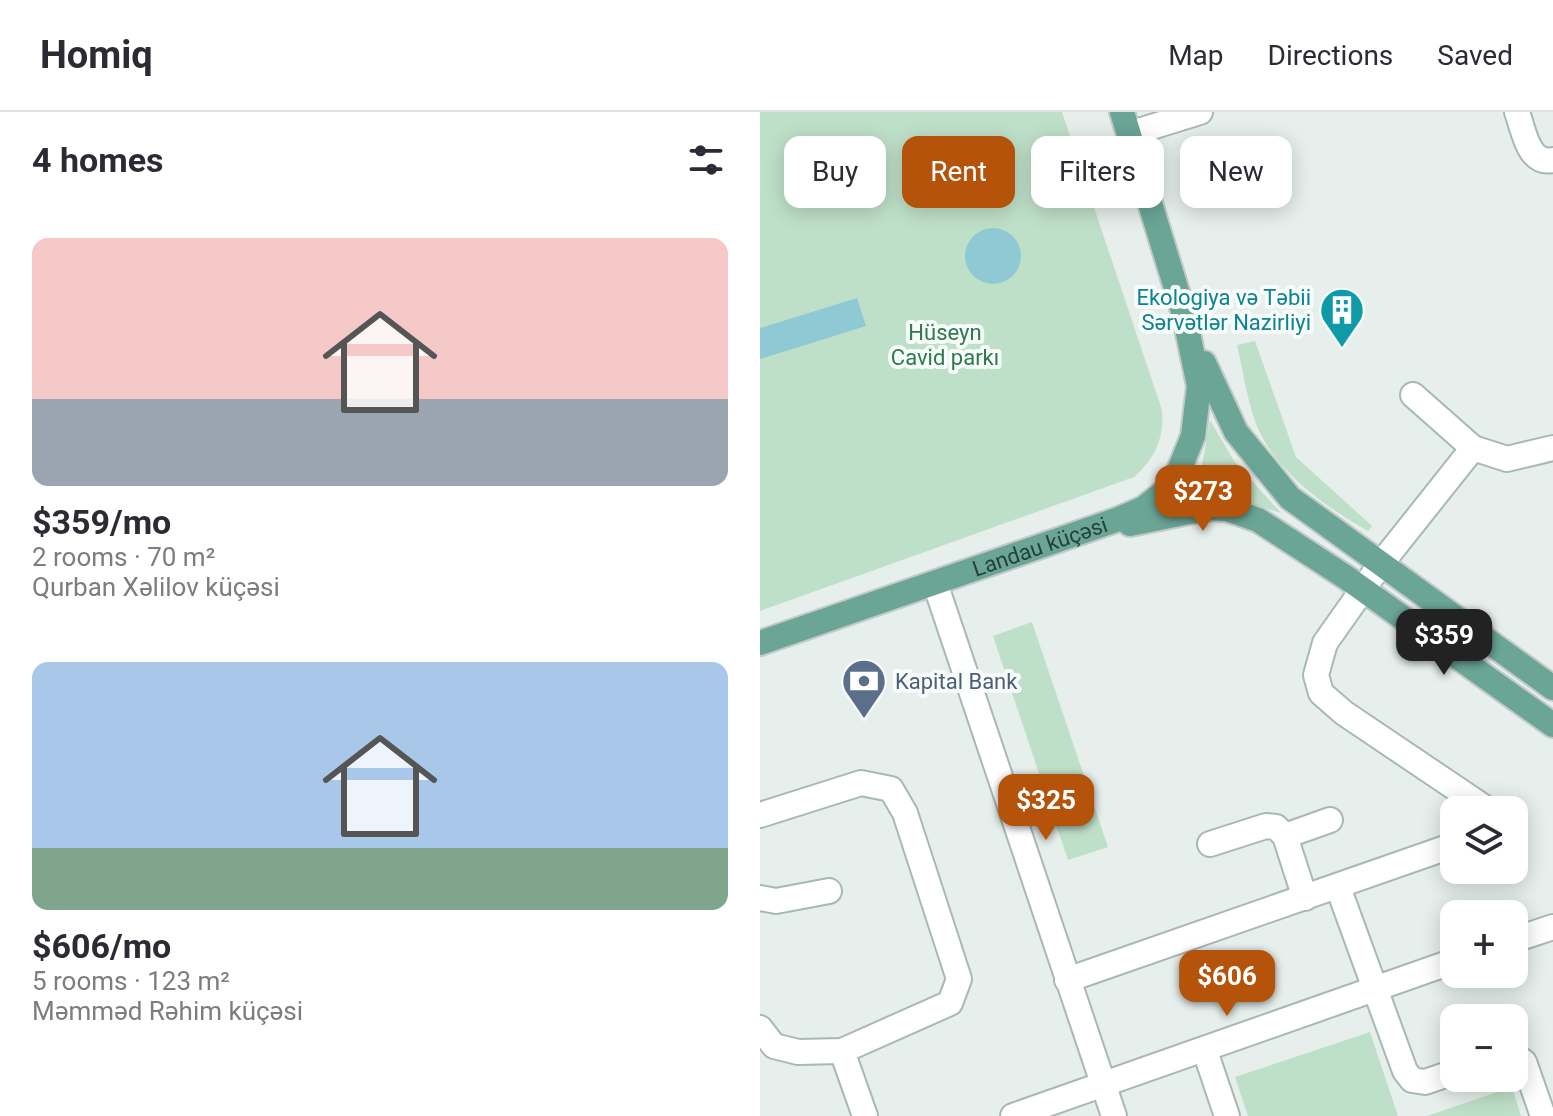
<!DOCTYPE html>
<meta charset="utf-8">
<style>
body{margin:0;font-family:Roboto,sans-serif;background:#f2f2f3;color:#2b2b33;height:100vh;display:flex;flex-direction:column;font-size:30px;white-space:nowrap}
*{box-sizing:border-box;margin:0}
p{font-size:26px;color:#7c7c81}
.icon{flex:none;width:44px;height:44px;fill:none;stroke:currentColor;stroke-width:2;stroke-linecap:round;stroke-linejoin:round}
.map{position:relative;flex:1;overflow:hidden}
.panel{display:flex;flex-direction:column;background:#fff;width:760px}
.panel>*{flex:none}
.hud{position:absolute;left:24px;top:24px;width:648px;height:72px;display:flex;gap:16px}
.buttons{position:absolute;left:680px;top:684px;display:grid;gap:16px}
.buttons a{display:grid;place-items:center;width:88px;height:88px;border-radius:16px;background:#fff;box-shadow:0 4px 20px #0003;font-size:40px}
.price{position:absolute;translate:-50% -68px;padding:0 18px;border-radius:16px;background:#b45309;color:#fff;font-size:26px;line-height:52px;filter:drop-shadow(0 2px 4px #0008)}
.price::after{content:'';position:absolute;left:50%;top:48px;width:24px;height:18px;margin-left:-12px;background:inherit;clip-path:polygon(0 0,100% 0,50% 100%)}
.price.on{background:#222;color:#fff}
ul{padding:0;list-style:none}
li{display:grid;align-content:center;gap:16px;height:424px;padding:0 32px}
li span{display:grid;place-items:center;height:248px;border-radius:16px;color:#555}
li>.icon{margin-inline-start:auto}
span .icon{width:144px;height:144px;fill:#fffc;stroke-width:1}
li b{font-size:34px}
h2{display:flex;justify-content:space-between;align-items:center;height:96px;padding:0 32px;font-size:34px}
.pill{padding:0 28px;border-radius:16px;background:#fff;box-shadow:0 4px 20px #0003;font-size:28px;line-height:72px}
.pill.on{background:#b45309;color:#fff}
header{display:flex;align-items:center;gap:48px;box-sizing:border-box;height:112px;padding:0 40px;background:#fff;border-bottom:2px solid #e1e1e2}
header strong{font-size:38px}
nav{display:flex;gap:44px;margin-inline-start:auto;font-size:28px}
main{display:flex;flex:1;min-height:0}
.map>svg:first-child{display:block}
.green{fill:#bfe0c8}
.water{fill:#8ec9d4}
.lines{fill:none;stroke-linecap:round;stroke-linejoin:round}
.minor-casing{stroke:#a8b8b2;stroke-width:28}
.major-casing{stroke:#c2cac8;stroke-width:28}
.minor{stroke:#fff;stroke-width:24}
.major{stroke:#6aa596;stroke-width:24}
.labels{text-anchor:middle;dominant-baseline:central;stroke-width:8;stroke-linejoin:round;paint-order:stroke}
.culture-label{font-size:22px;fill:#0d838f;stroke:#f7fbf9;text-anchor:end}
.park-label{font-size:22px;fill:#2d7a4b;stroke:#f7fbf9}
.street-label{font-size:22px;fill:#24423a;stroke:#f7fbf9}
.service-label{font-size:22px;fill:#4e5e75;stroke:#f7fbf9;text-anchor:start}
</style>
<header>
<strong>Homiq</strong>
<nav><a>Map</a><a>Directions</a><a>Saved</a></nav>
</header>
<main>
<section class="panel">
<h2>4 homes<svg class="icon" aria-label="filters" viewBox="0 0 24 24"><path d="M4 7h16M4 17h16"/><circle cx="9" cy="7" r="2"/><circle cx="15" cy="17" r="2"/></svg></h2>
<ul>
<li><span style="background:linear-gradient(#f6c9c9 65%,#9aa5b1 0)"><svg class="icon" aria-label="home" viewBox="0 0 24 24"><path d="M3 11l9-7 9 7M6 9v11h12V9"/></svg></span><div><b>$359/mo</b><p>2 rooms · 70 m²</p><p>Qurban Xəlilov küçəsi</p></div></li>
<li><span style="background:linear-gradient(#a9c7e8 75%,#7fa58c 0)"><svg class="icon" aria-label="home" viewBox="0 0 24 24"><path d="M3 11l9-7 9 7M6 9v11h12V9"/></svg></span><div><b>$606/mo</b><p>5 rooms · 123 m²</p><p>Məmməd Rəhim küçəsi</p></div></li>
</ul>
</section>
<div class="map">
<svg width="793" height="1004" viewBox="0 0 793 1004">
<rect width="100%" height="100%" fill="#e6efeb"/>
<g class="green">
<path d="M0 0H302L402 298C404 327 395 346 374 365L0 499Z"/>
<path d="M495 229 536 345 612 414 608 419C566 395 515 360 496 312 487 287 483 259 477 233Z"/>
<path d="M450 308 474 349 521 401 466 384 420 389 442 353Z"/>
<path d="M272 510 348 735 308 748 233 524Z"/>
<path d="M610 920 638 1004H488L475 965Z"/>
<path d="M752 975 761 1004H667Z"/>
</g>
<g class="water">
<circle cx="233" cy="144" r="28"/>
<path d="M97 186 106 214 0 247V216Z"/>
</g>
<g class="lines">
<g class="minor-casing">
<g id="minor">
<path d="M757 0C764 19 768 53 793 48"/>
<path d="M369 22 440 0"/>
<path d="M653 283 713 336"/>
<path d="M175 471 354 1004"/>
<path d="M728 698 584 601 561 581 556 563 565 531 620 453 713 336 747 347 793 336"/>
<path d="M0 703 101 671 131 677 145 701 199 867 190 891 82 939 38 940 14 934 0 916"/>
<path d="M525 724 570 708"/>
<path d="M450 732 506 714 516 715 525 724 545 786"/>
<path d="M578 775 645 959 652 968 665 970 694 960"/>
<path d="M0 786 16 789 69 779"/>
<path d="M754 828 793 815"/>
<path d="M307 868 694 733"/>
<path d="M82 939 105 1004"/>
<path d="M445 939 467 1004"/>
<path d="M754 943 764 950 783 1004"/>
<path d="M253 1004 694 849"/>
</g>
</g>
<g class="major-casing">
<g id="major">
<path d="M444 251 476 320 530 386 793 576"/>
<path d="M370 412 449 396 467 397 498 408 587 466 793 613"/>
<path id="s1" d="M0 531 359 407 384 396 413 373 433 324 439 274 424 202 362 0"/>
</g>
</g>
<use href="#minor" class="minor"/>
<use href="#major" class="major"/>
</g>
<defs>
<g id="building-pin" transform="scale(2.3)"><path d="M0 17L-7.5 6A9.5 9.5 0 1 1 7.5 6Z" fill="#0f9aa8" stroke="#f7fbf9"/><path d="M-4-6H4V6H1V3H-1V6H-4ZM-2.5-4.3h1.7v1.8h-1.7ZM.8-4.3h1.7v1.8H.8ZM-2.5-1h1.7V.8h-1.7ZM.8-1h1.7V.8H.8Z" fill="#fff"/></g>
<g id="bank-pin" transform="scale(2.3)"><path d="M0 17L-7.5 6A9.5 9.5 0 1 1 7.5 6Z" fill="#5c6f8a" stroke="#f7fbf9"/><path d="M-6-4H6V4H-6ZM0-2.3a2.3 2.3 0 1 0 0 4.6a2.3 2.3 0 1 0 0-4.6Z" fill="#fff"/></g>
</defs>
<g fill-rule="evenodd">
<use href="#building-pin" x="582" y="198"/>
<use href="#bank-pin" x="104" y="569"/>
</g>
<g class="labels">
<g class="culture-label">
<text x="551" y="185">Ekologiya və Təbii<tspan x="551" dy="25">Sərvətlər Nazirliyi</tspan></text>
</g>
<g class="park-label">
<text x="185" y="220">Hüseyn<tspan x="185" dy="25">Cavid parkı</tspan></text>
</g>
<g class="street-label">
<text stroke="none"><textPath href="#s1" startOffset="296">Landau küçəsi</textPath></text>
</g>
<g class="service-label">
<text x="135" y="569">Kapital Bank</text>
</g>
</g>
</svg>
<div class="buttons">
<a><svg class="icon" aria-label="layers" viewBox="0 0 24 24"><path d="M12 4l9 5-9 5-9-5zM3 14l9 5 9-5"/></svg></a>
<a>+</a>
<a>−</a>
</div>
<b class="price" style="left:443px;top:421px">$273</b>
<b class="price on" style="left:684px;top:565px">$359</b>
<b class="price" style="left:286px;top:730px">$325</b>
<b class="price" style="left:467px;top:906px">$606</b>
<div class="hud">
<a class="pill">Buy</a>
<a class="pill on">Rent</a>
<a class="pill">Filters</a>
<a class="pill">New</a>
</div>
</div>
</main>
